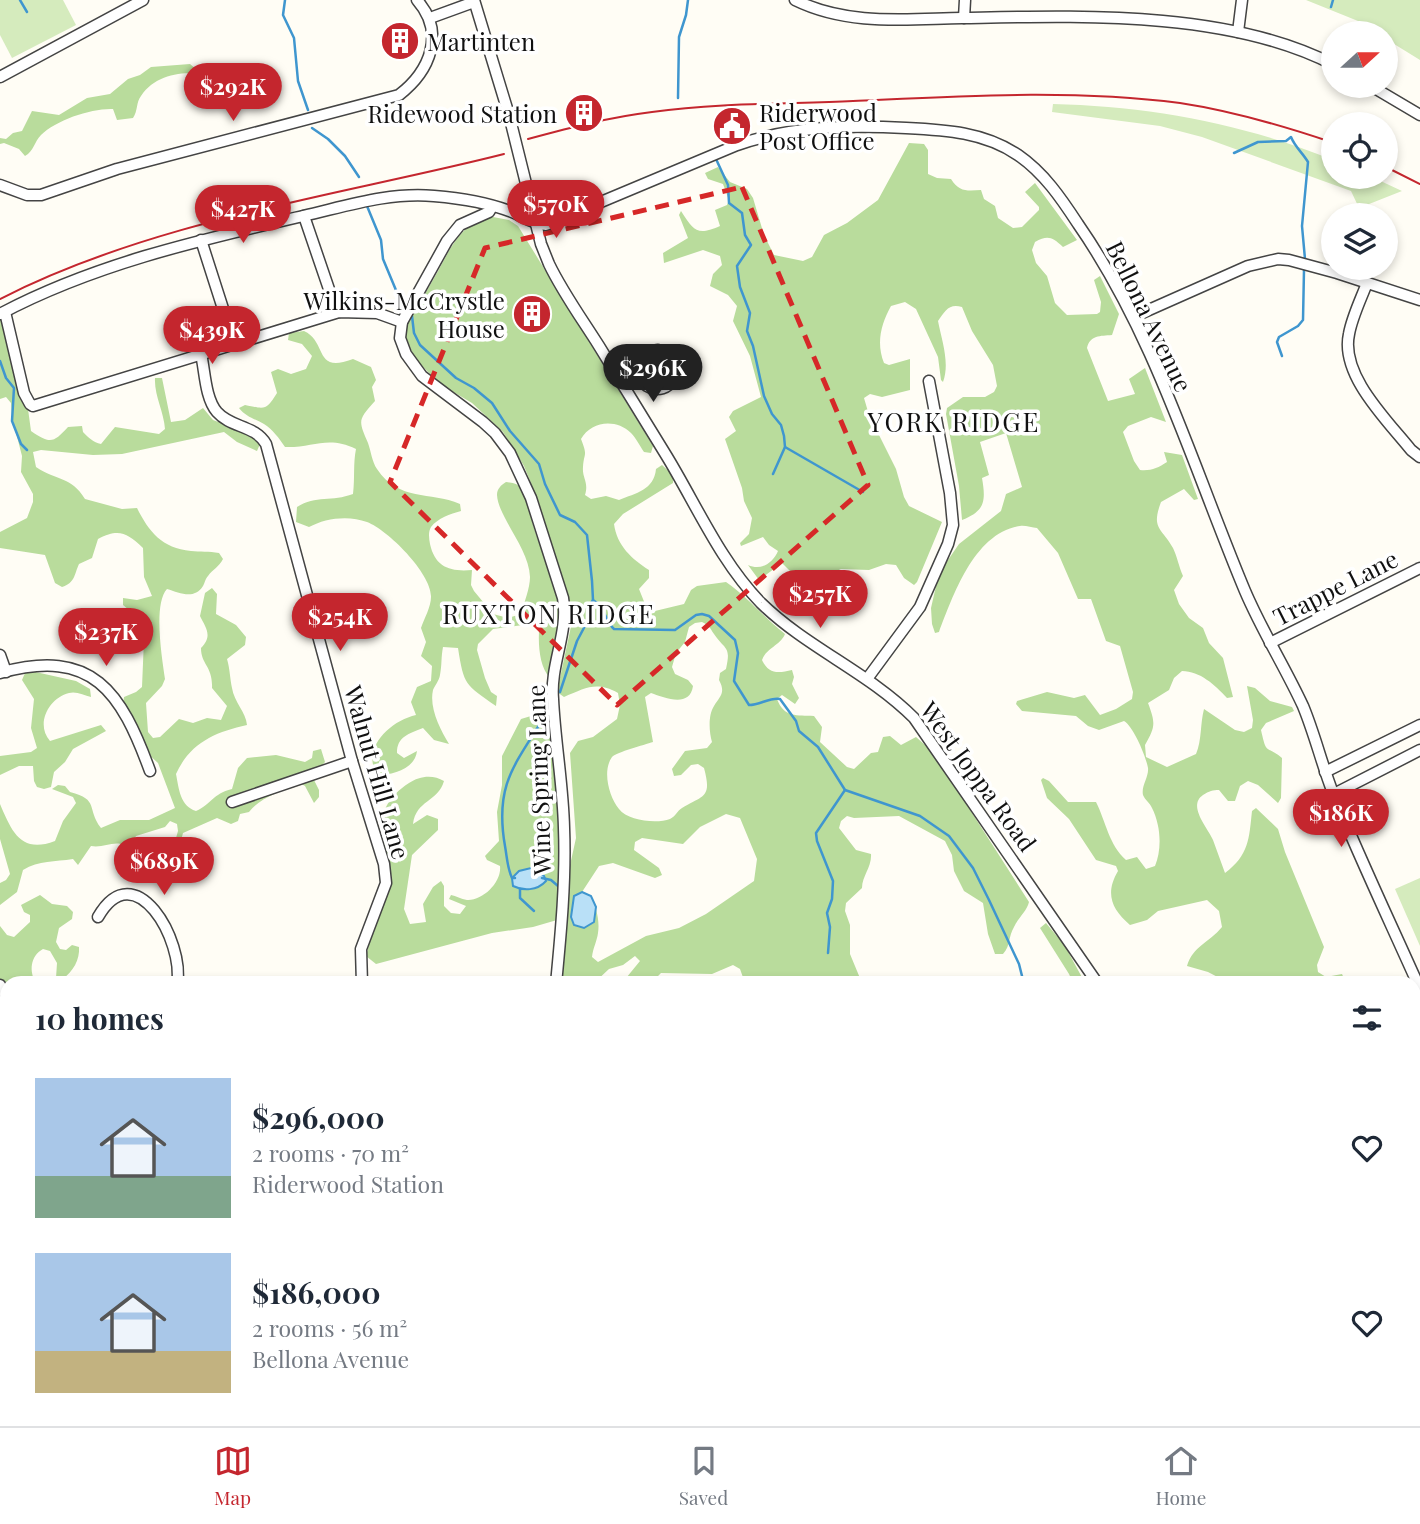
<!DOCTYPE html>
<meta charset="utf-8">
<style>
body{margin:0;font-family:"Playfair Display",serif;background:#f2f2f3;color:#1f2937;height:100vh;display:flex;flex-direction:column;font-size:26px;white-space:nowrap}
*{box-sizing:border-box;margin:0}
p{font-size:23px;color:#747a83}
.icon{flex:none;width:38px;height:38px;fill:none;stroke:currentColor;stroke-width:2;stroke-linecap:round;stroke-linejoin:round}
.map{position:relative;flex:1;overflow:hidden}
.side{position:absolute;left:0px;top:976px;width:1421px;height:450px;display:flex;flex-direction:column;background:#fff;border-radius:21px 21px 0 0;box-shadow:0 4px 10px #0003}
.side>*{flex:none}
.needle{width:46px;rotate:69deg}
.buttons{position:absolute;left:1321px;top:21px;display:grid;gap:14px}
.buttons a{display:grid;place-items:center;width:77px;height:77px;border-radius:50%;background:#fff;box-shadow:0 4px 10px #0003;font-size:35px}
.price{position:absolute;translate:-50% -60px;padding:0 16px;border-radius:24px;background:#c4262e;color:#fff;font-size:23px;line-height:46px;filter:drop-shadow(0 2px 4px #0008)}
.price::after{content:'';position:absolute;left:50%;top:42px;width:21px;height:16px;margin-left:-10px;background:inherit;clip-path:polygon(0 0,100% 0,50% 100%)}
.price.selected{background:#222;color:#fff}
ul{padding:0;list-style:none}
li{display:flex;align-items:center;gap:21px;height:175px;padding:0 35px}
li span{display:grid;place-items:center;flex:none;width:196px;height:140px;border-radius:0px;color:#555}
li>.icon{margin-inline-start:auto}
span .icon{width:84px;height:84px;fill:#fffc;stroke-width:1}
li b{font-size:30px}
h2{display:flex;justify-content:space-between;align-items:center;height:84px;padding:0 35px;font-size:30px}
.tabs{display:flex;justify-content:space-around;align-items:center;height:98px;border-top:2px solid #e0e1e3;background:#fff;font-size:19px;color:#747a83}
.tabs a{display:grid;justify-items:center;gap:4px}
.tabs .selected{color:#c4262e}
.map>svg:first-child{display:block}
.green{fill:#d5ebbd}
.forest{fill:#b9dc9c;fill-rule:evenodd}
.water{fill:#b9e0f7;stroke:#3f96cf;stroke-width:2}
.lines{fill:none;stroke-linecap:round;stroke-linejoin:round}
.stream{stroke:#3f96cf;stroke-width:2.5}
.minor-casing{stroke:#444;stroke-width:13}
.major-casing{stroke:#222;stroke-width:16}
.minor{stroke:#fff;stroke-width:10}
.major{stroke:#f9d66b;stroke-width:12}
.tram{stroke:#c4262e;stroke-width:2}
.marked{fill:none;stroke:#d62828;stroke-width:5;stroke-dasharray:14 9;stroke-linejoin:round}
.labels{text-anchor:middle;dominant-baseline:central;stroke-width:7;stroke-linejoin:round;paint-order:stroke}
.poi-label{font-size:24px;fill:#111;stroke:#fff;text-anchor:start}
.street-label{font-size:24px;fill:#111;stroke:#fff}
.neighbourhood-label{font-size:26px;letter-spacing:2px;fill:#111;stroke:#fff}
</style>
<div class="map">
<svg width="1420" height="1426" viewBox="0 0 1420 1426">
<rect width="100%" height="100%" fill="#fffdf5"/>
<g class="green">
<path d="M0 0H63L76 25 12 58 0 35Z"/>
<path d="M1306 0H1420V60L1386 39V33H1377L1358 21Z"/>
<path d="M1053 104C1148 106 1245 124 1333 160L1334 177H1372L1402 191 1359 208 1351 191 1202 137 1160 126 1052 112Z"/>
<path d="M1420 878V946L1395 889Z"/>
</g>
<g class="forest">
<path d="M190 64 197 70 193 73C173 73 153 78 141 96 136 102 138 111 133 118L117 120 113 109C92 108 56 120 41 135 34 142 34 151 25 156L19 149 4 143 0 144V138L6 139 13 133 22 131 32 111 59 115 87 98 110 94 128 79 140 75 151 67Z"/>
<path d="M909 143 924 144 928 150V174L937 178 951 179C959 192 967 191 981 190L984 199 995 206 998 218 1013 228 1022 227 1039 210V207L1025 192 1035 183 1077 240 1063 247C1052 237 1048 235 1035 242L1032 250 1036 263 1047 276 1055 303 1067 315 1097 314 1100 312 1101 302 1094 280 1100 276 1119 314 1112 335C1100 336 1090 335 1087 348L1108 401 1135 394 1129 379 1145 368 1166 422 1151 417 1128 426 1123 432 1134 461 1140 470C1151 471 1158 468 1167 462L1164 452 1182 455 1198 499 1194 500 1184 489 1161 502C1151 529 1161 527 1173 548 1177 556 1179 567 1183 576L1174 590 1179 604 1189 618 1203 628 1209 643 1223 658 1233 697 1227 698C1215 685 1200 671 1182 671L1174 678 1169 690 1148 703C1156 724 1155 727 1145 745L1146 757 1167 767 1196 754C1202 740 1200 724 1204 709L1235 730 1244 732 1252 728 1253 720 1247 686 1255 688 1270 701 1292 707 1294 711 1266 723 1261 730C1267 757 1266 744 1282 758L1281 798 1278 803 1258 785 1248 781 1240 786 1235 801H1228L1219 790C1213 790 1209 791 1203 795 1187 806 1208 828 1213 840 1217 851 1221 862 1225 873 1249 855 1249 839 1252 811L1256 808 1278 829 1285 852 1324 947 1317 965 1318 972 1326 977 1342 974 1346 983H1229L1208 972 1187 966C1193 946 1209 943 1222 927L1219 911 1207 900 1158 911 1147 920 1130 925C1111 909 1105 893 1118 871L1116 866 1096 860 1069 819 1047 798 1041 780 1043 778 1049 781 1068 802H1096C1106 822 1109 845 1126 860L1137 857 1146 869 1155 866C1162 849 1161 826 1152 808 1150 803 1145 800 1143 795 1141 786 1149 777 1148 768 1146 756 1133 726 1124 721L1099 730 1088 726 1076 716 1022 711 1016 704 1017 701 1047 692 1074 698 1085 695 1100 715 1116 709 1132 699 1133 692 1120 646 1106 641 1091 599H1078L1058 553 1037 528C1032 528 1025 525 1020 526 974 533 953 596 939 632L935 633 932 624 931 608 939 573 959 544 1001 511 1006 494 1022 487 1006 433 980 442 989 475 982 478C986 501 985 511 962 520L959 486 946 414 947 408 963 397H985L994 392 997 386 993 365 972 331 962 307C949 303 945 311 938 321 942 341 950 363 943 382L941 380 938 357 916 309 905 302 891 306C881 324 876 343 884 363L889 365 910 359V390L882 397 870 394 864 398 869 415 896 469 904 497 909 506 942 522 917 582 914 585 904 578 896 565 886 564 869 570 841 569 804 585 782 563 759 580 748 565C761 571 773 563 778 551L769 545 763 537 741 546 740 543 749 534 752 518 744 501 742 488 725 439 736 431 729 417 733 411 761 397 750 356 733 321 737 306 728 295 710 286 713 274 722 265 720 256 703 250 664 263 663 253 688 238 679 215 681 211C694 231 697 236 720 226L715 210 727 205 729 200 723 184 708 179 705 173 718 167 730 182 747 189 753 198 764 235 774 255 803 261 812 257 824 235 847 223 878 200Z"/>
<path d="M493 217 509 220 518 226 653 446 651 453 644 452C640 446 636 438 631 433 616 418 591 421 581 439 588 457 584 452 583 467 582 478 589 482 585 495L591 499 606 496 619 500C636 493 654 490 656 469L662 465 673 475V483L623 514 614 524C617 546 632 559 649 570V578L639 589 647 609 655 611 684 604 691 590 697 586 726 582C748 597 764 618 785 634 780 646 767 647 762 660 769 675 779 673 792 670L794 677 792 684 799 698 795 704 782 695 777 699C784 718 797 715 814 716L822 727 820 742 847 767 854 769 871 753 878 752 883 737 890 736 901 745 916 737 933 752 1029 902C1027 911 1018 918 1014 927 1008 937 1011 945 1003 954H995L988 934 983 903 964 891 954 871 952 855 945 841 899 816 854 818 847 816 841 821 839 828 856 850 871 854C872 867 862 876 862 888L846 903 845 911 850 925V954L862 983H745L740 969 733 965 712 974 661 973 656 978V983H622L640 961 635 956 623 965 609 969 594 983H562L567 879 576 838 570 753 578 741 593 737 617 719 620 705 618 693C596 681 586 688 564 697L557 692 573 617 539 503 524 466 503 432 472 403 440 384 415 359 405 335 408 321C417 307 426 293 434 278 449 253 459 221 493 217ZM702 622C709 625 710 628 714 634 726 651 731 646 726 669L720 673 719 680C726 693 720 696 714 706 708 715 709 732 712 742L707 748 685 751 672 769 674 776 681 775 691 765 698 764 704 768C712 798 704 795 682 808 677 811 676 816 670 819 657 824 628 821 619 809 609 797 602 771 612 757 617 752 644 745 653 742L645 697 651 693C665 698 690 708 693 686L688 680 675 674 672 667 676 653 685 642 689 627 695 623ZM726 814 740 818 757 859 754 881 706 914 679 928 646 936 598 962 592 957C593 948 597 941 598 933 600 920 596 907 591 896L582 892 599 866 613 863 655 878 662 875 659 868 634 850 635 842 642 838 683 844 700 827Z"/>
<path d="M2 317 19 391 28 409 31 431C51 445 54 442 68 427L82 426 83 432C89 438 93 442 101 444L115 427 159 434 165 429C164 412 154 395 155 378H162L171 422 185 420 203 408 213 420 247 433 260 444 257 451 237 442 224 432 122 454 93 455 41 450 33 452 36 467C57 481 71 476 85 499L122 509 137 508C149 532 162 548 191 551 200 552 209 551 219 553L223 559C219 567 213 569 208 576 205 579 205 583 203 586 194 600 180 593 167 589 153 604 162 658 165 679L162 686 146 703 148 732 153 738 160 737 179 719 193 723 207 718 221 720 227 706 212 688C213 666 201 665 201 648 213 636 206 628 200 616L205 593 212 588 217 594 216 614 236 625 246 637 245 645 227 659C230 669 230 679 232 688 234 702 246 712 247 725 215 732 190 743 176 774 179 789 180 806 196 811 212 804 212 794 232 789L238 768 247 758 276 755 305 762 312 758 313 751 321 749 325 762 312 776 319 790V797L314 803 305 786 298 782C282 792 260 797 249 812L240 814 238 821 231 824 217 818 183 833 177 856 170 859 178 831 177 824 170 821 165 827 136 836 129 849 128 864 124 858 121 844C111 842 102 848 91 846L78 865 73 859C55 862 39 860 23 870L17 892 0 905V883L6 880 10 874 0 839V804C12 832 21 854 55 841L63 821 76 803 73 797 52 789 58 785 65 786 70 792C100 800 86 808 101 828L120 820H149L175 808 158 763 147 753 123 705 124 697 136 692 142 687 145 615 129 610 123 605V598L137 600 152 596 144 577 143 548C127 533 119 528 98 539L92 558 79 564C74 575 75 583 62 587L55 583 45 555 0 548V532L27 518 33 502V494L21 472 22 456 12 417 11 403 6 397 0 399V318Z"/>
<path d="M304 331C328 342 313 374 353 359L371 367 376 380 372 387 375 401C358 420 358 420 368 443 371 451 372 462 377 469 399 502 430 491 460 504L461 511C450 514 438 518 431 527 428 532 429 538 430 544 435 567 450 572 472 570L471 585 474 591 493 614 508 618 521 614C524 603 530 588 530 577 529 548 498 517 497 495 497 489 501 485 506 482 511 483 516 483 520 487 531 498 529 514 534 528 544 560 559 585 559 620 560 640 549 658 550 678 536 663 538 631 541 612L523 625 493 629 478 644 477 650 485 678 491 692 497 696 496 706C465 684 464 686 458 648L443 647C441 657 442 665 440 675 439 681 435 685 433 690 429 708 440 729 449 744L434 740 423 728C409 734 397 736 397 753L404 758 417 751C415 769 393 775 377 775 361 748 390 721 416 715L411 702 417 687 431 681 432 666 421 656 426 642 421 628C424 619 431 607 431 597 432 574 388 530 367 522 349 515 325 518 309 527L296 522 297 507C316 495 332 502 353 494 355 478 353 464 356 449 328 435 313 448 285 447 279 438 273 430 264 424 255 419 246 417 239 408L245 405C265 409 266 411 277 393L271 372 278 369 291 374 306 369 312 356 302 344 288 340 289 333Z"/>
<path d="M31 671 76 681 90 689 91 697C84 695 76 691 69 693 49 698 35 724 50 741L101 725 106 731 73 749 65 762 54 772 51 787 44 789 37 787 34 781 33 766H19L0 775V756L31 752 37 748 31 728 34 699 22 680 25 673Z"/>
<path d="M531 716H549L561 826 562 865 557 920 533 927 492 933 376 964 366 956C369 946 371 935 374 925 378 913 386 902 388 890 396 848 359 816 409 783 419 776 433 774 444 781 438 802 416 800 413 824L427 815 438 819V830L412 855 404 909 410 924 426 922 423 904 433 887 441 881 444 886V906L451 913 460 914 466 906 449 899 451 895C456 896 461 899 467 900 483 901 502 882 500 866L487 860 485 856 499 841 497 812 502 785V756L521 719Z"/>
<path d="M40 895 52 904 67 906 73 912 72 919 59 928 56 942 60 949 66 950 72 945 79 947C80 960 73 971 63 979L56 978 57 963 50 951 43 949C30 956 29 972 36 983L7 984V990L0 981V926L7 935 14 937 30 922V915L24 912 21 905Z"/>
<path d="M1046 923 1065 946 1085 983H1073L1069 974 1040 928Z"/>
<path d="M1414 995 1420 1006V1152L1414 1137Z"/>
<path d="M1420 1223V1364L1414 1366V1245Z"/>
<path d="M7 1396V1419H115V1426H0V1397Z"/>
</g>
<g class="water">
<path d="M531 868 544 876 546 881C537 891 523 891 513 886L512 878 519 871Z"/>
<path d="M582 892 591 896 596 907 594 922 584 928 574 925 571 917 574 896Z"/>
</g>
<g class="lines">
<g class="stream">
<path d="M20 0 27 12"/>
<path d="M285 0 283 15 294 38 298 81 308 110"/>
<path d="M1331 7 1333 0"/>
<path d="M678 98 679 37 686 15 688 0"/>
<path d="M312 128 328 139 345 156 359 177"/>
<path d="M1234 153 1258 142 1286 141 1291 137C1295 147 1302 152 1308 162L1302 226 1305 259"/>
<path d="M716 159 728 185 729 203 742 213 745 235 751 245 737 266 740 287 750 313 747 331 753 346 764 396 772 414 781 425 784 436 785 447 773 474"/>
<path d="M367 206 381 240 383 259 403 307"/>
<path d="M412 316 414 333 420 345 456 378 474 388 492 403 510 431 539 464 545 484 560 515 575 522 587 535 592 581 593 600 590 605 589 619"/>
<path d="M1282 356 1277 342 1279 337 1298 326 1303 320 1304 270"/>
<path d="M0 361 6 378 14 388 12 421 21 444 27 450"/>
<path d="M785 447 863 492"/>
<path d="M593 600C606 607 604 620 614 629L675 630 696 615 702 614 709 616 735 640 738 653 734 681 749 705C760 705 770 697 780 699L796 721 799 731 818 747 845 790 920 816 949 836 973 868 989 900 1019 964 1024 984"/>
<path d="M560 692 577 641 586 624"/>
<path d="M515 878H512C507 867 507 857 505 846 494 783 516 764 546 714"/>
<path d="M542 878 551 880 558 886"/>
<path d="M520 889V898L534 911"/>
<path d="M828 953 830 927 827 913 832 899 833 881 817 841 816 833 845 790"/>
</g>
<g class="minor-casing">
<g id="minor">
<path d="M474 0 509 115 541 244 549 264C563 293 582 319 599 346 621 382 644 419 666 455 696 504 720 561 761 603 807 648 868 672 914 718L1098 984"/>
<path d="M795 0C848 26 905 19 962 18 1079 16 1228 10 1334 65"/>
<path d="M430 18 474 2"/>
<path d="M964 18 965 0"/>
<path d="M1238 32 1242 0"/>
<path d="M0 77 143 0"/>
<path d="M1371 86 1420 115"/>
<path d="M0 185 27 195H41L117 169 399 95C430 71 446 33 417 0"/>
<path d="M492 207 489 212 460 225 447 241 402 322 400 338 406 354 422 376 483 422 495 433 510 453 531 498 563 598C569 632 550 664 553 699 555 742 563 784 564 828 566 880 561 932 556 984"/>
<path d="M304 216 332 298 339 312"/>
<path d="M201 240 234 343"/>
<path d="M1367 283C1361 299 1352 317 1349 334 1340 375 1387 420 1411 450L1420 457"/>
<path d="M5 312 24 393 30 404 33 406 339 312 377 313 402 322"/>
<path d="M0 314C94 264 200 240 303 216 347 206 388 192 434 196 458 198 489 203 512 212 524 217 533 224 546 225L737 145C792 126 849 125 906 128 946 130 984 132 1018 155 1044 173 1061 198 1078 224 1155 335 1193 467 1245 591 1262 631 1285 667 1303 706 1315 735 1322 765 1333 793 1360 859 1391 924 1420 989"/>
<path d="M1133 317 1248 266 1278 259 1289 260 1337 273 1420 300"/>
<path d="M201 354C205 371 205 398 217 412 231 428 255 425 266 444L352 761 384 864 386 883 361 949 362 984"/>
<path d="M616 374C628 365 643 351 658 350 690 367 669 399 647 386 640 381 635 371 630 364"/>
<path d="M1270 643 1420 568"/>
<path d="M0 655 6 672"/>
<path d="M0 673C93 647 121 692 150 771"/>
<path d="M867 679 920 607 948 544 953 525 950 493 929 381"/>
<path d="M1325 772 1420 725"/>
<path d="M1334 794 1420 750"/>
<path d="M232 802 352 761"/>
<path d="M98 917C135 852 185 942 177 984"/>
<path d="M0 985 7 997"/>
<path d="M157 1419 158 1426"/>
<path d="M881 1419V1426"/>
<path d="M893 1419 894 1426"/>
</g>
</g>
<g class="major-casing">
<g id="major">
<path d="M1414 1380 1420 1378"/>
<path d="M1414 1397 1420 1395"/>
<path d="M1213 1426 1244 1419"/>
<path d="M1273 1426 1306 1419"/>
</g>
</g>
<use href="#minor" class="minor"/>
<use href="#major" class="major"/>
<g class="tram">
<path d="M528 139C569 128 610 117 652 112 718 103 786 104 853 101 962 96 1072 89 1180 103 1233 111 1284 126 1334 143"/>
<path d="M1386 167 1420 184"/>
<path d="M0 299C154 220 338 196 504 154"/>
</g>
</g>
<path class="marked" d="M742 187 868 485 617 705 390 482 485 248Z"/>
<defs>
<g id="building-disc" transform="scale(2.0125)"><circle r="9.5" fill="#c4262e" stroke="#fff"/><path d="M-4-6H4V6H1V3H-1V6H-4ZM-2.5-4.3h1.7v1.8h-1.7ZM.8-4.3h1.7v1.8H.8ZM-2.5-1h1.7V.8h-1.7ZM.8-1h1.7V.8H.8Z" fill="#fff"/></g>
<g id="civic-disc" transform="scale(2.0125)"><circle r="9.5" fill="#c4262e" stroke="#fff"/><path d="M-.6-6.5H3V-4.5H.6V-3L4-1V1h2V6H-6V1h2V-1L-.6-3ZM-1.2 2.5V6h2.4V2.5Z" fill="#fff"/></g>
</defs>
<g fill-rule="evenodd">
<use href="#building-disc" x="400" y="41"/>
<use href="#building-disc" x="584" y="113"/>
<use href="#civic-disc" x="732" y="126"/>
<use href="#building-disc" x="532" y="314"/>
</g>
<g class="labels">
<g class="poi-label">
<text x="427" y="41">Martinten</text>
<text x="759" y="112">Riderwood<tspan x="759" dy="28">Post Office</tspan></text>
<text x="557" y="113" text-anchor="end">Ridewood Station</text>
<text x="505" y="300" text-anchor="end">Wilkins-McCrystle<tspan x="505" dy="28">House</tspan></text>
</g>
<g class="street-label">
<text transform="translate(1150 316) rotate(64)">Bellona Avenue</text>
<text transform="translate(1335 587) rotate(-27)">Trappe Lane</text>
<text transform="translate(378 772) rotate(74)">Walnut Hill Lane</text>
<text transform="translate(979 776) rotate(54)">West Joppa Road</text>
<text transform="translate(538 780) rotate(-92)">Wine Spring Lane</text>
</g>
<g class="neighbourhood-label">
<text x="954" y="421">YORK RIDGE</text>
<text x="549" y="613">RUXTON RIDGE</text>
</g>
</g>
</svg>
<div class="buttons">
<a><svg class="needle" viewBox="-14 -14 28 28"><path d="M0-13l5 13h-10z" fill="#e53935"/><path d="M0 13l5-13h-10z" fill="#747a83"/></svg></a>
<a><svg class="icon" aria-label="locate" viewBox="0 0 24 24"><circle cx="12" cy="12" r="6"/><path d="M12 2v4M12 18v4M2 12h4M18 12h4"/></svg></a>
<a><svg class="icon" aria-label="layers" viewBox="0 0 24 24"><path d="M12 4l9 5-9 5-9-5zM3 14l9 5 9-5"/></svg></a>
</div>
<b class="price" style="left:233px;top:123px">$292K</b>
<b class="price" style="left:556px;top:240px">$570K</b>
<b class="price" style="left:243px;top:245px">$427K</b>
<b class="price" style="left:212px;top:366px">$439K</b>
<b class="price selected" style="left:653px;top:404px">$296K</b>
<b class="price" style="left:820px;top:630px">$257K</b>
<b class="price" style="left:340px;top:653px">$254K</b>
<b class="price" style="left:106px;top:668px">$237K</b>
<b class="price" style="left:1341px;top:849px">$186K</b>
<b class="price" style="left:164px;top:897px">$689K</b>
<section class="side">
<h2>10 homes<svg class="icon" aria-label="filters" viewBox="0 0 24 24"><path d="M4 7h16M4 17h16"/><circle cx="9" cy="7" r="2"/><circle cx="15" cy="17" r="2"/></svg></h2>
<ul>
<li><span style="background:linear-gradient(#a9c7e8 70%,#7fa58c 0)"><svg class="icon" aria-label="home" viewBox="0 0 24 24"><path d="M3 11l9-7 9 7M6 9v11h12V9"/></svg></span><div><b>$296,000</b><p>2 rooms · 70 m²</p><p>Riderwood Station</p></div><svg class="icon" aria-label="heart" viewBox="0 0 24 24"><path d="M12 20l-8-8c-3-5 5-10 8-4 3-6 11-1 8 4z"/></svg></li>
<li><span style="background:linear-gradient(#a9c7e8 70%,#c2b280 0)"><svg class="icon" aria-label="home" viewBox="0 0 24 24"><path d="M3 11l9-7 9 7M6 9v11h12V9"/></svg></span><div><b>$186,000</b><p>2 rooms · 56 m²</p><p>Bellona Avenue</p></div><svg class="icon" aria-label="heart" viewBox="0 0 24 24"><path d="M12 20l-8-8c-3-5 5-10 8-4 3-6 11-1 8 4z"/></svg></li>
</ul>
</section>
</div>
<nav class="tabs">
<a class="selected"><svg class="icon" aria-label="map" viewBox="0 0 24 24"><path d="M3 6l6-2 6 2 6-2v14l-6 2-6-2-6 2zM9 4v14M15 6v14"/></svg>Map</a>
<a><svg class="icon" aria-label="saved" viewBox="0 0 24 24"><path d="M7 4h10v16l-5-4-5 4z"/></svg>Saved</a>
<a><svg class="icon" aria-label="home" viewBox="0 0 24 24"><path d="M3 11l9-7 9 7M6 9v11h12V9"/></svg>Home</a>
</nav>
